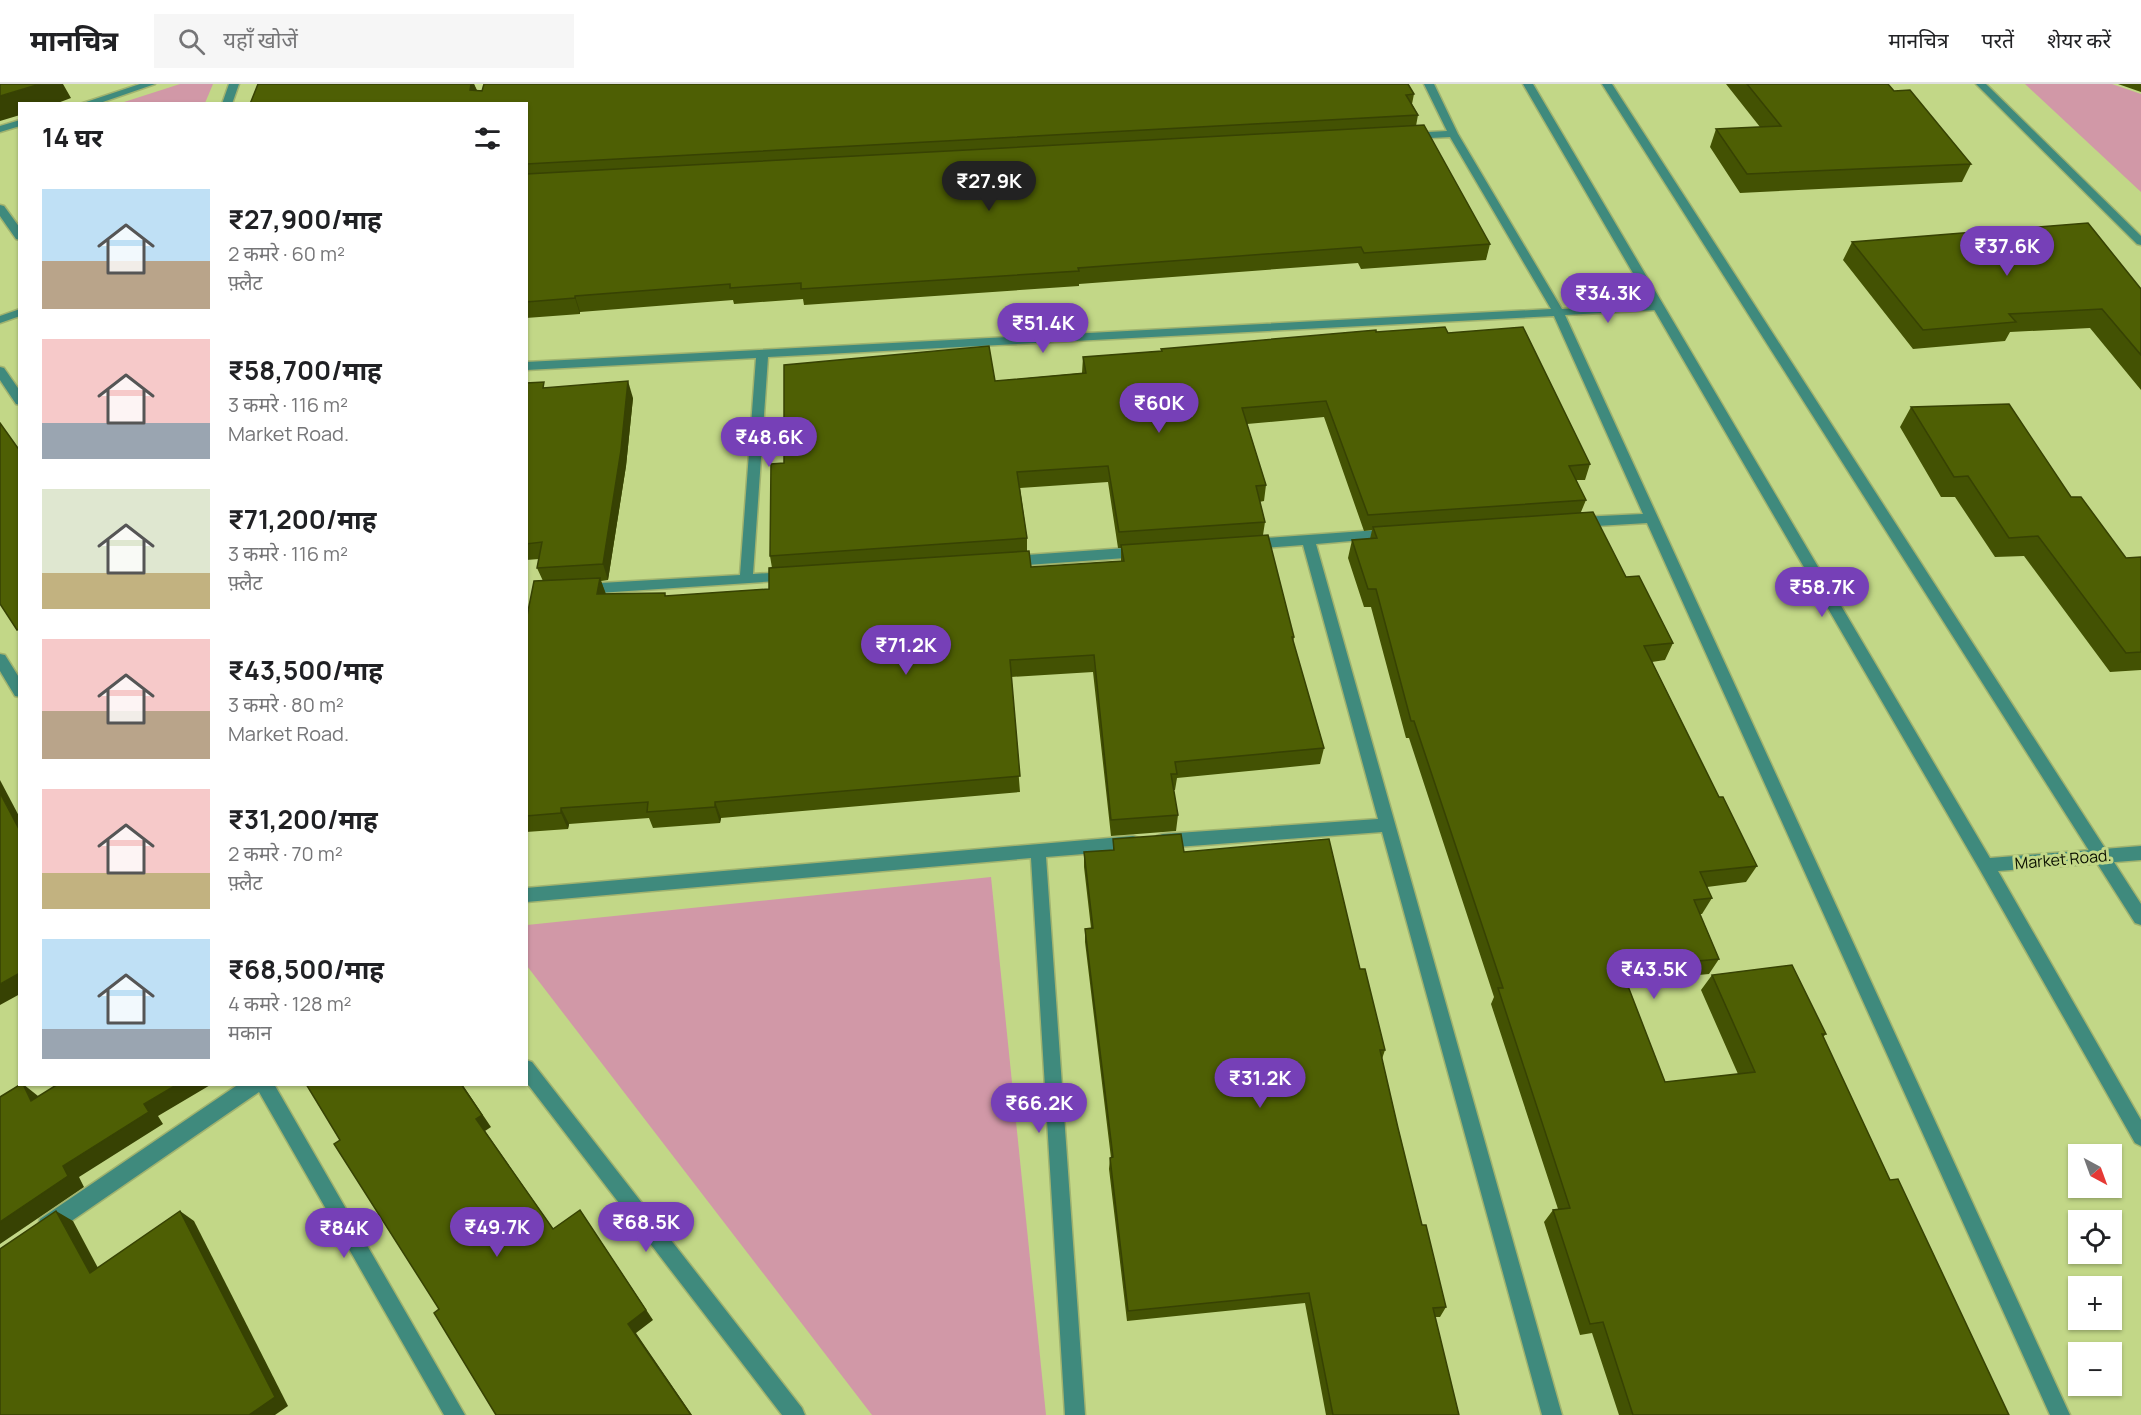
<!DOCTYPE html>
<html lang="hi">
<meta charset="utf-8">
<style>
body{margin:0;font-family:Manrope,"Noto Sans Devanagari",sans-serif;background:#f6f6f6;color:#202124;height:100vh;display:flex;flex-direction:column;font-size:22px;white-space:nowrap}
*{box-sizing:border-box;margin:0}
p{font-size:20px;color:#757577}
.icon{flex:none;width:33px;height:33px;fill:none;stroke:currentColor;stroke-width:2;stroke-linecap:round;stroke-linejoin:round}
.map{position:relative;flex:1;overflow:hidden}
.details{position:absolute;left:18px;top:18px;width:510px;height:984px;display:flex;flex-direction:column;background:#fff;border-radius:0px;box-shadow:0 2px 4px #0004}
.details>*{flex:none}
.needle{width:39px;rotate:139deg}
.buttons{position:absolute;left:2068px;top:1060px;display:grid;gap:12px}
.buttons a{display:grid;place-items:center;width:54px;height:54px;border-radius:0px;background:#fff;box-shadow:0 2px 4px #0004;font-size:30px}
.price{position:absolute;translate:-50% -51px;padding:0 14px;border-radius:21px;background:#7640b7;color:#fff;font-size:20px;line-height:39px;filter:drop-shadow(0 2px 3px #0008)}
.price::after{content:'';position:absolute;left:50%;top:36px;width:18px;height:14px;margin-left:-9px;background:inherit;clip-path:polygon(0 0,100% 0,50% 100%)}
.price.current{background:#222;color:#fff}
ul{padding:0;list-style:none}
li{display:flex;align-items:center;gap:18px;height:150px;padding:0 24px}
li span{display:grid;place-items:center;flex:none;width:168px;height:120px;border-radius:0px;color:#555}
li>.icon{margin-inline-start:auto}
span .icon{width:72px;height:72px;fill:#fffc;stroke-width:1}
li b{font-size:26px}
h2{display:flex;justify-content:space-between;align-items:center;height:72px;padding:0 24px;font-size:26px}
header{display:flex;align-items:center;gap:36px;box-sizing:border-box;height:84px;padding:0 30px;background:#fff;border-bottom:2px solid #e0e0e0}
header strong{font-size:28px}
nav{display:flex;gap:33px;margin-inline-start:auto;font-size:21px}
.search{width:420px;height:54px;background:#f6f6f6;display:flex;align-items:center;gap:15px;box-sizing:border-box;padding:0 21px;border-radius:0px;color:#757577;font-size:22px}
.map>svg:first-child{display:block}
.green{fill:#d198a7}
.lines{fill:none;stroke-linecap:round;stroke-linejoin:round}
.minor-casing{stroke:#a1b36f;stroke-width:3}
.tertiary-casing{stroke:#a1b36f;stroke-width:3}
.minor{fill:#3f8a7d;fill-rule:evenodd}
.tertiary{fill:#3f8a7d;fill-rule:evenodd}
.wall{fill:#435203;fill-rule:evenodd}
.shaded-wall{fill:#374203}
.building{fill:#4e5f04;stroke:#374203;stroke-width:1.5}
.labels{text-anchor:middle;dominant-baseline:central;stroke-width:6;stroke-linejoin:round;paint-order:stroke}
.street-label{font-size:16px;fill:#0b1000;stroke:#c2d787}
</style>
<header>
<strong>मानचित्र</strong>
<div class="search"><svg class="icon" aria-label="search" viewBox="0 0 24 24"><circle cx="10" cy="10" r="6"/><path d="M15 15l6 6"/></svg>यहाँ खोजें</div>
<nav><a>मानचित्र</a><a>परतें</a><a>शेयर करें</a></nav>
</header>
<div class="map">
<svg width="2141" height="1331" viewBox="0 0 2141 1331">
<rect width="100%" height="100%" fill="#c2d787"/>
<g class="green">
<path d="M180 0H213L205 19H121Z"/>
<path d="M2025 0H2112L2141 10V108Z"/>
<path d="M991 793 1046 1331H872L527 882V841Z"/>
</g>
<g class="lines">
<g class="minor-casing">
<g id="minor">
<path d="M140 0H155L97 20H80Z"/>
<path d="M229 0H239L232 20H222Z"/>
<path d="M1424 0H1434L1458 50 1562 225 1657 220 1663 223 1657 226 1565 231 2070 1331H2050L1647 439 1580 443 1573 438 1580 433 1643 430 1554 232 768 273 753 490 787 488 792 490 794 493 792 496 583 510 576 505 583 500 740 491 756 274 526 286V278L1551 225 1450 53 1411 55 1406 52 1411 49 1447 47Z"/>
<path d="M1602 0H1612L2141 820V841L2135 839Z"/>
<path d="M1976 0H1986L2141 152V161L2137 160Z"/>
<path d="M20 36V42L0 48V42Z"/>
<path d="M0 121 4 122 20 144V156L16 155 0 132Z"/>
<path d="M20 225V232L0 239V232Z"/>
<path d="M0 283 4 284 20 307V321L16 320 0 296Z"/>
<path d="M1392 445 1399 450 1397 453 1316 460 1562 1331H1542L1382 748 1163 764 1157 762 1155 757 1157 752 1163 750 1378 735 1303 461 1251 465 1244 460 1251 455Z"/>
<path d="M1140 463 1147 468 1140 473 1012 482 1005 477 1012 472Z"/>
<path d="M0 570 5 571 20 595V613L15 612 0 587Z"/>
<path d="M1133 752 1139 754 1141 759 1139 764 1133 766 1046 773 1085 1331H1065L1031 774 526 818V804Z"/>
<path d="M526 976 532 978 802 1324 805 1331H782L526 998Z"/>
<path d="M239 1000H274L465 1331H444L259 1008 54 1149 47 1151 40 1149 38 1142 40 1135Z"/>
</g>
</g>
<g class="tertiary-casing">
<path id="tertiary" d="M1523 0H1533L1990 774 2141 762V776L1998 787 2141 1036V1062L2135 1059 1980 786Z"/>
</g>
<use href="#minor" class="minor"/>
<use href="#tertiary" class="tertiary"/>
</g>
<g class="wall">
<path d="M258 0H474L477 6 1414 10 1412 20 1418 31 1416 42 1490 160 1486 176 1361 185 1358 179 1079 200V202L804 221 803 215 734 220 733 216 580 228V230L526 234V20Z"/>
<path d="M1726 0H1888L1894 7 1971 80 1962 98 1740 109 1710 63 1716 45 1760 43Z"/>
<path d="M2118 0H2141V8Z"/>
<path d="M1852 158 2141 205V306L2090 244 2010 248 2005 257 1913 265 1843 176Z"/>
<path d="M1376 248 1448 249 1590 380 1585 396H1576L1586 416 1581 428 1673 559 1665 576 1652 578 1719 713 1757 782 1746 798 1707 803 1712 814 1702 830H1700L1719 875 1709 890 1626 898 1665 998 1738 990 1701 906 1712 891 1826 950 1823 953 1890 1096 2009 1331H1619L1592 1249 1580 1251 1544 1138 1553 1126 1558 1125 1491 920 1494 913 1409 654H1406L1371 523H1364L1348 474 1352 456 1370 455 1372 446 1364 447 1324 333 1247 340 1266 401 1264 417 1259 418 1265 438 1263 451 1294 553 1293 558 1324 664 1320 680 1177 694 1175 706H1173L1178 731 1176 747 1111 752 1093 588 1011 593 1020 708 721 734 720 739 653 744 649 734 569 740 568 745 526 748V537L543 497 537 484 539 475 526 476V299L546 304 633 314 626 382 608 496 601 497 606 510 666 512 769 505 772 484 770 472 784 379 995 297 1082 289 1083 273 1161 267V265ZM1108 398 1118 464H1121V477L1031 483 1027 467V454L1020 404Z"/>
<path d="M1911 323 2071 413 2126 474 2141 473V586L2110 588 2024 472 1995 473 1955 413H1941L1900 343Z"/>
<path d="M1113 755 1184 768 1360 885 1385 966 1382 975 1398 1044 1422 1141 1446 1223 1440 1233H1435L1459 1331H1326L1305 1219 1127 1237 1109 1085 1110 1074H1111L1085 858V845L1091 844 1084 783V768L1113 766Z"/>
</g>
<g class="shaded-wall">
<path d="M40 0H63L71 14 55 20H20V31L0 37V12Z"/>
<path d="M471 0H474L477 8 470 6Z"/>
<path d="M575 212 580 228V230L575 214Z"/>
<path d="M628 297 633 314 626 382 608 496 603 480Z"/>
<path d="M600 494 606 511 597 510Z"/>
<path d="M0 696 20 734V747L0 709Z"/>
<path d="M715 718 721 734 720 739 715 723Z"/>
<path d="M561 724 569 740 568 745 561 729Z"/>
<path d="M20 889V910L0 921V900Z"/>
<path d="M23 1000 38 1012 47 1028 31 1017Z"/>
<path d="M178 1000H212L158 1032 163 1040 79 1093 84 1103 0 1160V1138L63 1082 144 1020Z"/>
<path d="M461 1000H462L491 1043 485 1047 561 1156 553 1145 476 1035Z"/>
<path d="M580 1126 653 1236 636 1249 692 1331H691L628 1240Z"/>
<path d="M56 1127 73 1137 106 1199 90 1189Z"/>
<path d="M180 1127 194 1137 288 1322 275 1331H249Z"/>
</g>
<g class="building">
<path d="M0 0H40L0 12Z"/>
<path d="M258 0H471L470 6 482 7 484 0H1408L1414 10 1406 11 1418 31 526 80V20H250Z"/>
<path d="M1747 0H1888L1894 7 1910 6 1971 80 1747 90 1716 45 1781 42Z"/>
<path d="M1424 41 1490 160 1364 169 1361 163 1078 184 1079 187 801 205V199L730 204V200L575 212V214L526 218V90Z"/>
<path d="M2088 139 2141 205V271L2102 225 2009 230 2016 238 1923 246 1852 158Z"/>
<path d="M1445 243 1448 249 1523 243 1590 380 1569 382 1586 416 1368 431 1326 317 1242 324 1266 401 1256 402 1265 438 1119 448 1108 382 1017 388 1027 454 770 472 771 380 784 379V281L989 262 995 297 1086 289 1083 273 1162 267 1161 265 1376 246V248Z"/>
<path d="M628 297 621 366 603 480 537 484 542 458 526 460V299L544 298 543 304Z"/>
<path d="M2009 320 2071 413H2081L2126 474 2141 473V568L2126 569 2038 452 2009 454 1968 392 1954 393 1911 323Z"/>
<path d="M0 339 20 367V546L19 545 17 546 0 520Z"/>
<path d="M1593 428 1626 493 1639 492 1673 559 1644 562 1719 713H1723L1757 782 1700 788 1712 814 1694 816 1719 875 1621 884 1665 998 1755 988 1712 891 1792 881 1826 950H1822L1890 1096 1898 1095 2009 1331H1633L1603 1238 1590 1240 1553 1126 1570 1124 1498 904H1503L1414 637H1411L1376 505H1368L1352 456 1377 454 1373 443Z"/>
<path d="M1268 451 1294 553H1292L1324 664 1175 678 1177 690H1171L1178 731 1111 736 1094 571 1010 576 1020 692 715 718V723L647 728 648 718 561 724V729L526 732V537L534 497 600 494 597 510 665 509V512L769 505V484L1029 467 1031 483 1124 477 1121 461Z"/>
<path d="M0 709 20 747V889L0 900Z"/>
<path d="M1181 750 1184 768 1329 755 1360 885H1365L1385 966H1380L1398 1044 1422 1141H1426L1446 1223 1433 1224 1459 1331H1333L1309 1209 1128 1227 1110 1074 1113 1073 1085 845 1093 844 1084 768 1114 766 1113 755Z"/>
<path d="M21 1000H23L31 1017 58 1000H178L144 1020 149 1028 63 1082 68 1092 0 1138V1013Z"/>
<path d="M306 1000H461L482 1031 476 1035 553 1145 580 1126 646 1226 628 1240 691 1331H496L434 1229 439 1225 334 1060 340 1056Z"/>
<path d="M56 1127 90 1189 180 1127 275 1313 249 1331H0V1165Z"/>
</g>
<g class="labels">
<g class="street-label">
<text transform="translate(2063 775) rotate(-5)">Market Road.</text>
</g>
</g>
</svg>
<div class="buttons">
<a><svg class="needle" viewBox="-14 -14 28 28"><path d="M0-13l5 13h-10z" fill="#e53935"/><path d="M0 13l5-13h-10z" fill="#757577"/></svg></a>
<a><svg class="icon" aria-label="locate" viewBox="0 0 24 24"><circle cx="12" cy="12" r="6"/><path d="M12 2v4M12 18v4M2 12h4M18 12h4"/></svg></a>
<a>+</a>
<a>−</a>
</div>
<b class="price current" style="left:989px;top:128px">₹27.9K</b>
<b class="price" style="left:2007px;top:193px">₹37.6K</b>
<b class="price" style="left:1608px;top:240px">₹34.3K</b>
<b class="price" style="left:1043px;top:270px">₹51.4K</b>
<b class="price" style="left:1159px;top:350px">₹60K</b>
<b class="price" style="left:769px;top:384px">₹48.6K</b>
<b class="price" style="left:1822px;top:534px">₹58.7K</b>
<b class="price" style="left:906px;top:592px">₹71.2K</b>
<b class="price" style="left:1654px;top:916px">₹43.5K</b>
<b class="price" style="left:1260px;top:1025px">₹31.2K</b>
<b class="price" style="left:1039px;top:1050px">₹66.2K</b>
<b class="price" style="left:646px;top:1169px">₹68.5K</b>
<b class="price" style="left:497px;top:1174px">₹49.7K</b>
<b class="price" style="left:344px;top:1175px">₹84K</b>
<section class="details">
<h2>14 घर<svg class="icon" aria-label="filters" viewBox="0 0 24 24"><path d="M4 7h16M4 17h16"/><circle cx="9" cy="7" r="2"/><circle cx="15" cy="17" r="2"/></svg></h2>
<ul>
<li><span style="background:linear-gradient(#bfe0f5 60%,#b9a48a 0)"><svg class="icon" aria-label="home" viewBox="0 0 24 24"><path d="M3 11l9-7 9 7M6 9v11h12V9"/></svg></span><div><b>₹27,900/माह</b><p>2 कमरे · 60 m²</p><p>फ़्लैट</p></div></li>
<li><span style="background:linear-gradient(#f6c9c9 70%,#9aa5b1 0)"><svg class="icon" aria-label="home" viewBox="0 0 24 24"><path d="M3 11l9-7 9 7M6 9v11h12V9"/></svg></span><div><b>₹58,700/माह</b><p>3 कमरे · 116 m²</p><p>Market Road.</p></div></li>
<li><span style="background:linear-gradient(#dfe7d0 70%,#c2b280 0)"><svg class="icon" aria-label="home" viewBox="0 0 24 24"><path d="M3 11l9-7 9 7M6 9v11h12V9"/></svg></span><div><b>₹71,200/माह</b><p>3 कमरे · 116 m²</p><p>फ़्लैट</p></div></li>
<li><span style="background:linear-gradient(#f6c9c9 60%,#b9a48a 0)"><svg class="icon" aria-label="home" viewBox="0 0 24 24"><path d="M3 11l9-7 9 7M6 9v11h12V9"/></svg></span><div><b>₹43,500/माह</b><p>3 कमरे · 80 m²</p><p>Market Road.</p></div></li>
<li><span style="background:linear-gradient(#f6c9c9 70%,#c2b280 0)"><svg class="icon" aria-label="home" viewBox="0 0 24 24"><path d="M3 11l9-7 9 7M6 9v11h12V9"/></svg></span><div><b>₹31,200/माह</b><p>2 कमरे · 70 m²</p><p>फ़्लैट</p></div></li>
<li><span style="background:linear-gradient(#bfe0f5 75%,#9aa5b1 0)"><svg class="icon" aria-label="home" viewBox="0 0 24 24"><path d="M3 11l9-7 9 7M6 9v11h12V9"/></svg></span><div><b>₹68,500/माह</b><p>4 कमरे · 128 m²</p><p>मकान</p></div></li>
</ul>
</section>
</div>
